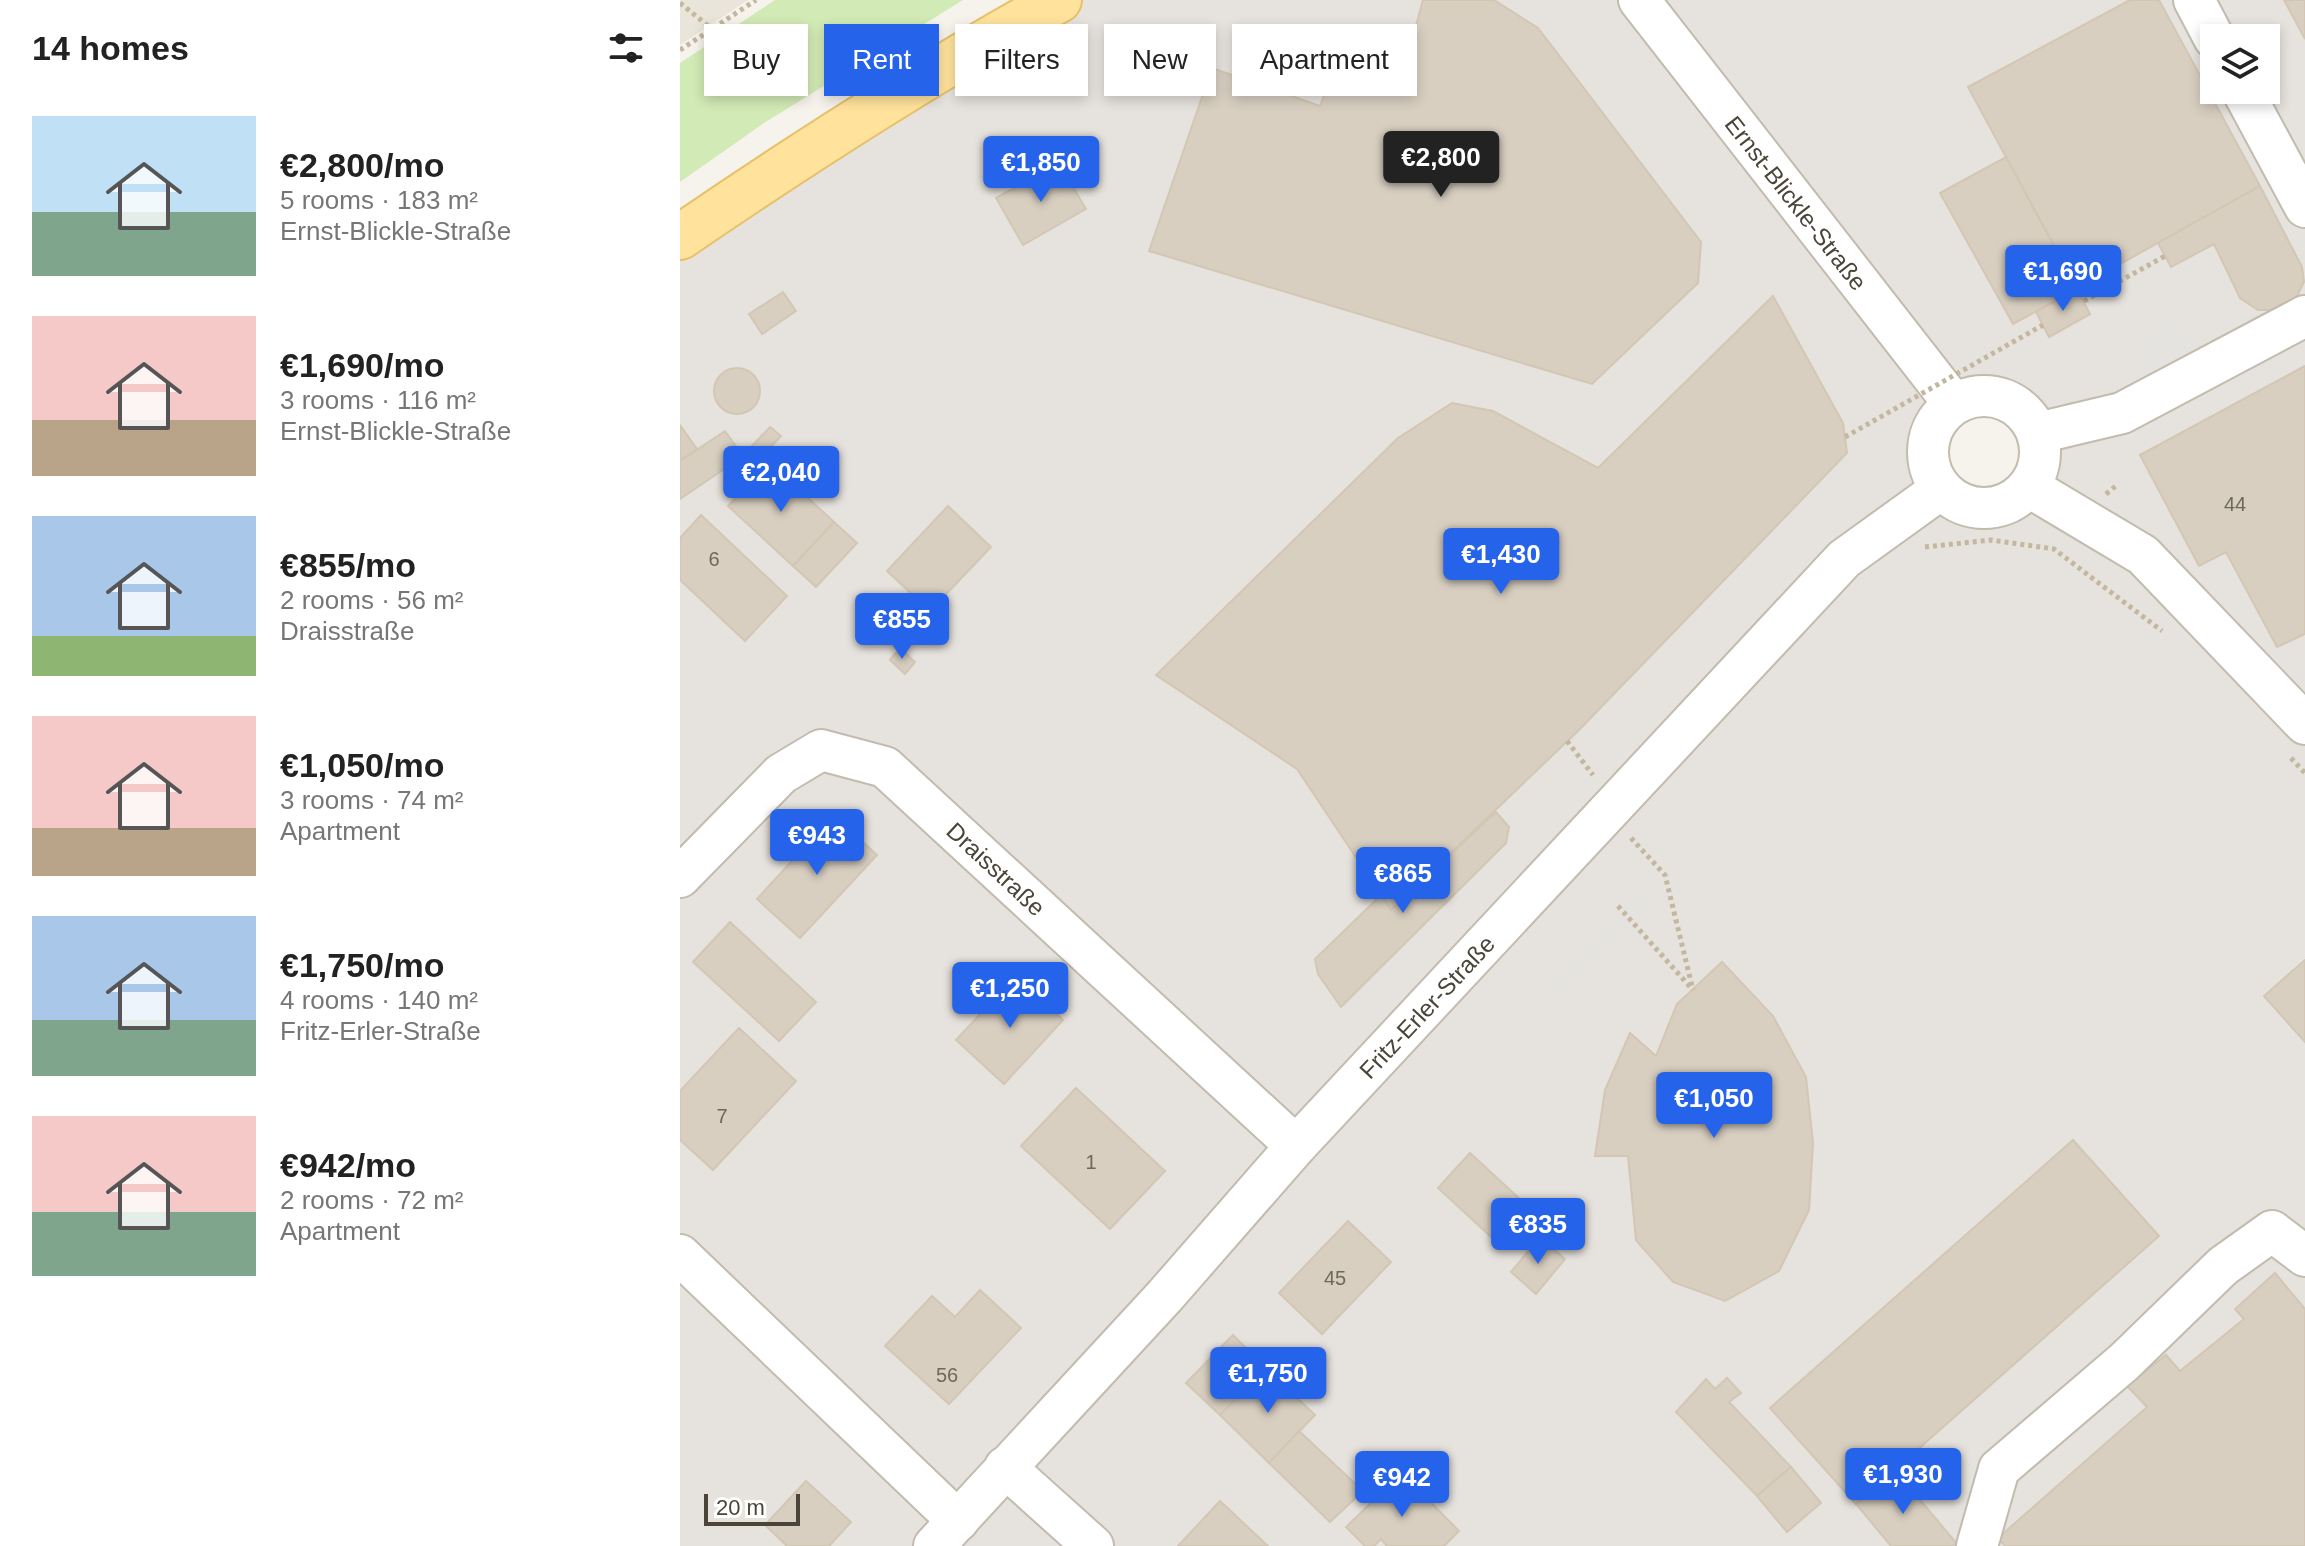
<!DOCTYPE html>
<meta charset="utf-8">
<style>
body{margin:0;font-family:Helvetica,sans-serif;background:#f2f2f2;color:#222;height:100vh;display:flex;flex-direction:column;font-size:30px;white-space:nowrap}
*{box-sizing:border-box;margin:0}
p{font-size:26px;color:#767676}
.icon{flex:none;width:44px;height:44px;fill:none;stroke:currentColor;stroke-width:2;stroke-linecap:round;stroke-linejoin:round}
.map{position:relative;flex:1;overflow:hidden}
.drawer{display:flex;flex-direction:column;background:#fff;width:680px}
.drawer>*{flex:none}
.guide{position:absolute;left:24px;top:24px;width:760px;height:72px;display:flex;gap:16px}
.buttons{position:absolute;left:1520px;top:24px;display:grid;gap:16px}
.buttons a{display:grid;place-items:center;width:80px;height:80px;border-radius:0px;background:#fff;box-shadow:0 4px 12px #0003;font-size:40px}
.scale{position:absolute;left:24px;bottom:20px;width:96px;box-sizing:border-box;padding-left:8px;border:4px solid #4b4439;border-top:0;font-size:22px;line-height:28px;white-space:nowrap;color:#4b4439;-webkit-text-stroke:6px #fff;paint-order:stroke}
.price{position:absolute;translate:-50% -68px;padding:0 18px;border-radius:8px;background:#2563eb;color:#fff;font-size:26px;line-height:52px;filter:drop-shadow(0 2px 4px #0008)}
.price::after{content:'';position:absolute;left:50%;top:48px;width:24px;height:18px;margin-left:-12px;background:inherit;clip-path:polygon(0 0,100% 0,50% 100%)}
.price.active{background:#222;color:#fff}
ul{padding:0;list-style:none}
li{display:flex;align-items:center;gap:24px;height:200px;padding:0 32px}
li span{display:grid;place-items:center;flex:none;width:224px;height:160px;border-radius:0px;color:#555}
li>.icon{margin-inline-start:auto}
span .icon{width:96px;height:96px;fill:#fffc;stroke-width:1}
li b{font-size:34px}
h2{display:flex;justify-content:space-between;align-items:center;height:96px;padding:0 32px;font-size:34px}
.tag{padding:0 28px;border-radius:0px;background:#fff;box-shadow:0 4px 12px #0003;font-size:28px;line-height:72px}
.tag.active{background:#2563eb;color:#fff}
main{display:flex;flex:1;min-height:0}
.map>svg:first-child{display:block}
.residential{fill:#eae5da}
.industrial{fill:#e6e2dd;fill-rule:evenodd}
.green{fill:#d2eab5}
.parking{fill:#e5e3e0}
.building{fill:#d8cfc1;stroke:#d3c7b4;stroke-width:2}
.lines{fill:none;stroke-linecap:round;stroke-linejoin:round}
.minor-casing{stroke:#c2bbae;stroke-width:44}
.major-casing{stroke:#e6c16a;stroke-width:48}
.path{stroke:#c4b79f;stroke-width:5;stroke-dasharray:4 4;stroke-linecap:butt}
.minor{stroke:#fff;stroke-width:40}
.major{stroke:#ffe39c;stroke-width:44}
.path-bridge{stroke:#c4b79f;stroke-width:5;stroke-dasharray:4 4;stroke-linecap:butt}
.labels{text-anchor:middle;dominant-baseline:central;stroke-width:6;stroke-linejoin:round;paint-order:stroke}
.number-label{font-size:20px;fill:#6e675b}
.street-label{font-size:24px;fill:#4b4439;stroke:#fff}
</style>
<main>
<section class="drawer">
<h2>14 homes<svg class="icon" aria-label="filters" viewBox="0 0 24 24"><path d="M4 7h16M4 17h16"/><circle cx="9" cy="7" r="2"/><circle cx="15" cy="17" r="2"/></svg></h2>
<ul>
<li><span style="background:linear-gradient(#bfe0f5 60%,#7fa58c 0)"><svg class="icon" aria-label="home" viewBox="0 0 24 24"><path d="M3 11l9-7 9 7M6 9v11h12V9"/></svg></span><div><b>€2,800/mo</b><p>5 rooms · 183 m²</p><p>Ernst-Blickle-Straße</p></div></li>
<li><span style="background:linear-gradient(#f6c9c9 65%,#b9a48a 0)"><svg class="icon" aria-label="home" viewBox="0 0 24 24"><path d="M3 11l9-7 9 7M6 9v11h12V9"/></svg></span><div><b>€1,690/mo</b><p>3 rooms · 116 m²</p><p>Ernst-Blickle-Straße</p></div></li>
<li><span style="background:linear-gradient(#a9c7e8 75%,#8fb573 0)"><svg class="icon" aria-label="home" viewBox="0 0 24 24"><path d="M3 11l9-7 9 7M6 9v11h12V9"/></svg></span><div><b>€855/mo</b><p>2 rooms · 56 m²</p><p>Draisstraße</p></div></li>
<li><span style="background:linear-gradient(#f6c9c9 70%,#b9a48a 0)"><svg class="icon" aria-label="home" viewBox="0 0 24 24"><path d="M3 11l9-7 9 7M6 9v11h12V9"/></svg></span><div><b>€1,050/mo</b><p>3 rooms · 74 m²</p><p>Apartment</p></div></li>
<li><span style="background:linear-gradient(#a9c7e8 65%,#7fa58c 0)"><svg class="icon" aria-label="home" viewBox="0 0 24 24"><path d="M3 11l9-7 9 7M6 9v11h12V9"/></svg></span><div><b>€1,750/mo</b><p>4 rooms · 140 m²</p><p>Fritz-Erler-Straße</p></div></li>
<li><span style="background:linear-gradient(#f6c9c9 60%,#7fa58c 0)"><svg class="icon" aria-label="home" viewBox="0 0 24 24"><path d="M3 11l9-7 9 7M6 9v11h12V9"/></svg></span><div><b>€942/mo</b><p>2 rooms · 72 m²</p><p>Apartment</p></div></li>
</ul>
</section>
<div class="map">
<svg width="1625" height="1546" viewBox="0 0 1625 1546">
<rect width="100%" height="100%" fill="#f6f3ec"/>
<path class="residential" d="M0 0H68L0 45Z"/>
<g class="industrial">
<path d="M381 0H958L1268 399 1251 415 1241 439 1243 465 1252 490 1281 508 1313 512 1349 493 1462 557 1625 728V1546H0V237Z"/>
<path d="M983 0H1625V716L1360 487 1365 463 1358 423 1322 393 1270 397ZM1534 38H1586V90H1534Z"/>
</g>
<path class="green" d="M95 0H283L84 123 0 182V63Z"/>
<g class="parking">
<path d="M1497 317 1514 348 1466 375 1449 344Z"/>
<path d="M973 878 977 891 807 1072H793Z"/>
</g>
<g class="building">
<path d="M743 0H814L858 28 1021 242 1018 283 912 384 469 251 532 68 640 106 653 72 719 88Z"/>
<path d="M1450 0H1479L1580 186 1397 288 1288 87Z"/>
<path d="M1604 0H1625V39Z"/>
<path d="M1326 157 1397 289 1333 324 1260 193Z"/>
<path d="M379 163 406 209 343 245 316 198Z"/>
<path d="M1580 186 1622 267 1624 282 1615 300 1597 310H1578L1560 298 1534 244 1491 267 1478 243Z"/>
<path d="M1397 289 1410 314 1369 337 1356 312Z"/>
<path d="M103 292 116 311 82 334 69 314Z"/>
<path d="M1093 296 1163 423 1167 453 899 730 711 910 617 769 476 675 718 438 772 403 813 411 918 468Z"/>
<path d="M1625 366V634L1597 647 1546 552 1519 566 1460 455Z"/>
<circle cx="57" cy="391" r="23"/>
<path d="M0 425 17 449 0 461Z"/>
<path d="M90 427 101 436 82 456 71 447Z"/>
<path d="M45 431 63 456 0 499V461Z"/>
<path d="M89 462 154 522 113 566 48 506Z"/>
<path d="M268 506 311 547 250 611 207 571Z"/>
<path d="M21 515 107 596 65 641 0 580V538Z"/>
<path d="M154 522 177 543 136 587 113 566Z"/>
<path d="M220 648 235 662 225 674 210 660Z"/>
<path d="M816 812 829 827 826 843 661 1007 638 974 635 959 701 895 711 910Z"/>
<path d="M154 815 197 855 120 938 77 899Z"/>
<path d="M50 922 136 1002 99 1041 13 962Z"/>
<path d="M1625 960V1042L1584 996Z"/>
<path d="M1042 962 1093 1016 1126 1077 1133 1143 1129 1210 1099 1271 1045 1301 993 1282 956 1240 948 1156H915L925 1090 950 1033 976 1056 997 1004Z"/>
<path d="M336 976 383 1020 324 1084 276 1040Z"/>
<path d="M59 1028 116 1081 33 1170 0 1140V1091Z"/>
<path d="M396 1088 485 1171 430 1229 341 1146Z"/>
<path d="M1393 1140 1479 1236 1176 1504 1090 1408Z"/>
<path d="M790 1153 854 1212 822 1247 758 1188Z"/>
<path d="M668 1221 711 1262 642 1334 599 1293Z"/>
<path d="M860 1237 885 1259 856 1294 831 1272Z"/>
<path d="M1595 1273 1625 1309V1546H1325L1318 1538 1467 1407 1447 1386 1486 1355 1500 1371 1564 1319 1555 1309Z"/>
<path d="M300 1290 341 1328 269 1404 205 1346 252 1296 275 1317Z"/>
<path d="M553 1335 586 1368 540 1415 506 1383Z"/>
<path d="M586 1368 635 1415 589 1463 540 1415Z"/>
<path d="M1047 1378 1061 1393 1049 1402 1111 1467 1077 1496 996 1412 1026 1379 1035 1389Z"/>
<path d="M619 1431 683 1491 650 1522 589 1463Z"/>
<path d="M1111 1467 1141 1503 1107 1532 1077 1496Z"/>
<path d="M1216 1471 1277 1544 1274 1546H1211L1176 1504Z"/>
<path d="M722 1473 779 1531 764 1546H707L701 1539 694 1546H685L666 1527Z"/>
<path d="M126 1481 171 1522 149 1546H107L85 1525Z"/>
<path d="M540 1501 588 1546H498Z"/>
</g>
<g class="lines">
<g class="minor-casing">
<g id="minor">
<path d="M959 0 1274 404"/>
<path d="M1514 0 1534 38"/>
<path d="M1562 90 1625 207"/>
<circle cx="1304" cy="452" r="56"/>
<path d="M1358 433 1442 413 1625 316"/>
<path d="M1349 487 1463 555 1625 724"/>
<path d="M0 877 101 774 141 750 205 767 616 1146"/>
<path d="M0 1255 278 1521"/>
<path d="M325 1467 413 1546"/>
<path d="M254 1546 484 1297 616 1146 1164 559 1261 489"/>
<path d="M1297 1546 1319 1469 1444 1362 1543 1266 1592 1231 1625 1256"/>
</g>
</g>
<g class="major-casing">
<path id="major" d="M0 237C123 153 249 72 379 0"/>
</g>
<g class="path">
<path d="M0 3 32 29"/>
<path d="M0 50 76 0"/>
<path d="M1404 301 1485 256"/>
<path d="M1426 494 1437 485"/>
<path d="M1245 547 1311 540 1374 549 1482 631"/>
<path d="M887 741 913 775"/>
<path d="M1611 758 1625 773"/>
<path d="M951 838 985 875 1013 990"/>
<path d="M938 906 1012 989"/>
</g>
<use href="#minor" class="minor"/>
<use href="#major" class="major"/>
<path class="path-bridge" d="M1165 437 1363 325"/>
</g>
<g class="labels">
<g class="number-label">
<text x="1555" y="504">44</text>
<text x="34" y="559">6</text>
<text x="42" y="1116">7</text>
<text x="411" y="1162">1</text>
<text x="655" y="1278">45</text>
<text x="267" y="1375">56</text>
</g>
<g class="street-label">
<text transform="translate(1116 203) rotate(52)">Ernst-Blickle-Straße</text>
<text transform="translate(316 869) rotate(43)">Draisstraße</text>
<text transform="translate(747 1007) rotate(-47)">Fritz-Erler-Straße</text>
</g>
</g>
</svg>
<div class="buttons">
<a><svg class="icon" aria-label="layers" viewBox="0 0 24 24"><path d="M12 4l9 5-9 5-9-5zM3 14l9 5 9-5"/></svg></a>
</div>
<div class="scale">20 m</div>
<b class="price active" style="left:761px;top:199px">€2,800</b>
<b class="price" style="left:361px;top:204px">€1,850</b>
<b class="price" style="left:1383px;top:313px">€1,690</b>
<b class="price" style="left:101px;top:514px">€2,040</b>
<b class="price" style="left:821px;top:596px">€1,430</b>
<b class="price" style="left:222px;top:661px">€855</b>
<b class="price" style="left:137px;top:877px">€943</b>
<b class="price" style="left:723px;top:915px">€865</b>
<b class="price" style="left:330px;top:1030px">€1,250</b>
<b class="price" style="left:1034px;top:1140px">€1,050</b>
<b class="price" style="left:858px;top:1266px">€835</b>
<b class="price" style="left:588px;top:1415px">€1,750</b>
<b class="price" style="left:1223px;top:1516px">€1,930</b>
<b class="price" style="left:722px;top:1519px">€942</b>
<div class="guide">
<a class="tag">Buy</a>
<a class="tag active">Rent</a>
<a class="tag">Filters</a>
<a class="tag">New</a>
<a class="tag">Apartment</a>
</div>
</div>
</main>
